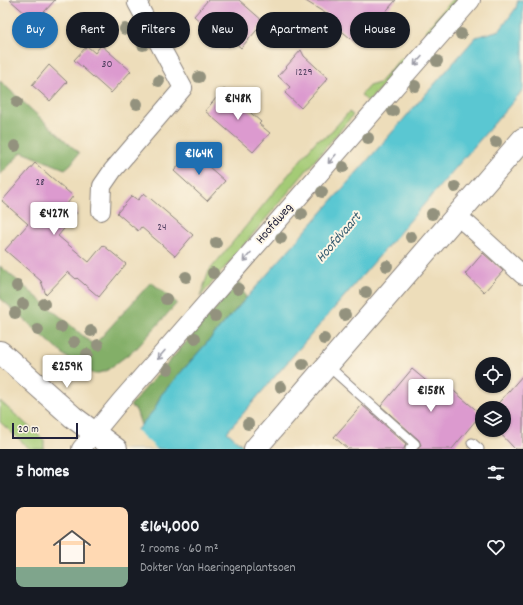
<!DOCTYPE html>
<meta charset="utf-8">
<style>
body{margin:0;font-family:Dekko,sans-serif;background:#20242c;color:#f1f3f6;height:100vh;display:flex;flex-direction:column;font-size:15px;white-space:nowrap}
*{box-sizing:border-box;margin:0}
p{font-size:13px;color:#9ea1a6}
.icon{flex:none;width:22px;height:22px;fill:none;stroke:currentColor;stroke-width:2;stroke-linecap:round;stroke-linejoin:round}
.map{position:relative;height:449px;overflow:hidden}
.panel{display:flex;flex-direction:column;background:#171b24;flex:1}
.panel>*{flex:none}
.top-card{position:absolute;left:12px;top:12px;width:499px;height:36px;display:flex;gap:8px}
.fabs{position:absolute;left:475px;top:357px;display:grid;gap:8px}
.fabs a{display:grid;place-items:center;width:36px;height:36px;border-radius:50%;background:#171b24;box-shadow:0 1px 3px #0004;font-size:20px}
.scale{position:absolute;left:12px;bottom:10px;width:66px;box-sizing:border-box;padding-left:4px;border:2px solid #22223b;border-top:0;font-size:11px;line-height:14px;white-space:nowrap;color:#22223b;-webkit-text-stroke:3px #fcf5e5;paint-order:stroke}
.price{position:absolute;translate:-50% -34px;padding:0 9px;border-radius:4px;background:#fff;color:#222;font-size:13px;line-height:26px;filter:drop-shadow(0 1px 2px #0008)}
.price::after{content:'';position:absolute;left:50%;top:24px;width:12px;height:9px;margin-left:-6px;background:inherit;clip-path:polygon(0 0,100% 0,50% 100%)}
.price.selected{background:#1f6fb2;color:#fff}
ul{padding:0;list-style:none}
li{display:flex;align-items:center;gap:12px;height:100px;padding:0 16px}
li span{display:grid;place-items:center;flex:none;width:112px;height:80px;border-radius:8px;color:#555}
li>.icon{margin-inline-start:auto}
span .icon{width:48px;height:48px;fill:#fffc;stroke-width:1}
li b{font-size:17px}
h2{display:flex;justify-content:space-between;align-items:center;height:48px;padding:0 16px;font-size:17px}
.pill{padding:0 14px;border-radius:18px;background:#171b24;box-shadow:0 1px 3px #0004;font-size:14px;line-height:36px}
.pill.selected{background:#1f6fb2;color:#fff}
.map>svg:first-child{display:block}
.green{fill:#a4cb76;stroke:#637658}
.forest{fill:#83af67;stroke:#526851}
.water{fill:#5ac7d2;stroke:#3e7486}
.pier{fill:#edddba}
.building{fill:#dc9acf}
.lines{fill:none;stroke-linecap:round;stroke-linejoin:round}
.service-casing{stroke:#88807a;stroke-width:11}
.minor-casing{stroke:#88807a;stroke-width:20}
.tertiary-casing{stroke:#88807a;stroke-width:24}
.service{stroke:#fff;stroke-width:9}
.minor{stroke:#fff;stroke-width:18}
.tertiary{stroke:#fff;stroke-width:22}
.tree{fill:#93927e}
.oneway{stroke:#9c9ca7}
.labels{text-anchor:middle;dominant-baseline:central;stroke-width:4;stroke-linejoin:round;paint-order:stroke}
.number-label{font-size:11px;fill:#504060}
.street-label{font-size:13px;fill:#22223b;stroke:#fcf5e5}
.water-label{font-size:14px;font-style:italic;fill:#365c70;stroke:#fcf5e5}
</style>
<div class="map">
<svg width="523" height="449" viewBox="0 0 523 449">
<rect width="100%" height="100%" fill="#fcf5e5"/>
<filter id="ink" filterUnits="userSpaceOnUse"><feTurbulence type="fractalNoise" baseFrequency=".025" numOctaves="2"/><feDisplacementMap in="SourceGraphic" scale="8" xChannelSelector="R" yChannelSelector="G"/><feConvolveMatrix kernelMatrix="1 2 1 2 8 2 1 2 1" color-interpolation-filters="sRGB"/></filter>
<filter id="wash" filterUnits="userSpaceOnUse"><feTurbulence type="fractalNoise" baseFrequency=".012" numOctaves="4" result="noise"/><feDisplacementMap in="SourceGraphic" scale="16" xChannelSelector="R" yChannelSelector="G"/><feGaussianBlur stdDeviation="0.9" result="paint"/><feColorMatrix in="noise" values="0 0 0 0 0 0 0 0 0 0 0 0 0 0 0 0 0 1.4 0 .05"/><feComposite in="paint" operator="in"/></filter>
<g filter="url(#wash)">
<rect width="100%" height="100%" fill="#edddba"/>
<g class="green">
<path d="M452 0H459L430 33 425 31Z"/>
<path d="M401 58 405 60 368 102 361 95 369 86 379 83Z"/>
<path d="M349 112 353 115 200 297 209 271 317 140 326 137Z"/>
<path d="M0 401 44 440V449H30L0 422Z"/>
</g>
<g class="forest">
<path d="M0 81 79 153 71 164 65 169 22 152 0 175Z"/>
<path d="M0 266 94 345 151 282 177 303 137 348 106 371 95 374 80 369 0 298Z"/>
<path d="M239 282 246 298 161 395 155 409 141 425 136 410 130 406Z"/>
</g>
<path class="water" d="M518 0H523V90L227 432 247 449H120L155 409 161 395 476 37 500 30 516 8Z"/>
<path class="pier" d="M135 429 157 449H118Z"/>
<g id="blocks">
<g class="building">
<path d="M10 0H55L35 22Z"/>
<path d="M208 0H239L264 22 241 48 234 42 229 47 194 16Z"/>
<path d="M304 0H396L357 44 330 21 333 18Z"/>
<path d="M101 45 131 71 111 93 74 60 87 46 95 53Z"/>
<path d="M301 50 304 56 328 78 301 108 285 93 290 87 278 76Z"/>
<path d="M49 65 67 82 50 101 32 85Z"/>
<path d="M224 89 261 122 259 124 270 133 253 152 205 111Z"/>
<path d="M191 151 225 181 207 201 174 171Z"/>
<path d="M35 163 73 196 67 204 77 213 58 236 89 262 103 245 126 264 99 297 77 278 76 279 68 272 46 295 41 281 5 250 28 224 2 201Z"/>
<path d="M144 193 193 235 175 256 141 227 138 231 117 213 132 196 138 200Z"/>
<path d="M483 253 503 271 484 292 465 274Z"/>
<path d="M412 369 443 395 449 387 481 414 452 449H418L421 445 419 440 381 406Z"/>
<path d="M523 375V449H515L497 430H504V408H494Z"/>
<path d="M362 405 406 444 404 449H348L334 437Z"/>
</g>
</g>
</g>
<g filter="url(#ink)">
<use href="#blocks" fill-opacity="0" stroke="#88807a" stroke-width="1"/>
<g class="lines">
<g class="service-casing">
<g id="service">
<path d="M327 365 415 444 410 449"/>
<path d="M472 443 479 449"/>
</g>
</g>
<g class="minor-casing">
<g id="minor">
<path d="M101 211 102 186 113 170 183 88 137 3 140 0"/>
<path d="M456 216 468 225 523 275"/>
<path d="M81 449 119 403 471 0"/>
</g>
</g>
<g class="tertiary-casing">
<g id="tertiary">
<path d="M0 352 73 417 116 449"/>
<path d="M255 449 523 139"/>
</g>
</g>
<use href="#service" class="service"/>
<use href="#minor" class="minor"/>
<use href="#tertiary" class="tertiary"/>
</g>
<g class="tree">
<circle cx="164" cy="24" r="6"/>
<circle cx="125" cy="29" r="6"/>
<circle cx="461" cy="34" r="6"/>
<circle cx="176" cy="41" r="6"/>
<circle cx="143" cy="45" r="6"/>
<circle cx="437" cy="61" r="6"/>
<circle cx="199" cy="77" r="6"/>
<circle cx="159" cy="81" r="6"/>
<circle cx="415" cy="86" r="6"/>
<circle cx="17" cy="102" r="6"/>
<circle cx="137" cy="104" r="6"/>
<circle cx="393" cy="111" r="6"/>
<circle cx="368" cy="138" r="6"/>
<circle cx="496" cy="142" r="6"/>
<circle cx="15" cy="146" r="6"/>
<circle cx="343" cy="167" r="6"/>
<circle cx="455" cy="187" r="6"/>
<circle cx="322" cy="192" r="6"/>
<circle cx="302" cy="214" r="6"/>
<circle cx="432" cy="214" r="6"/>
<circle cx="411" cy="237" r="6"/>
<circle cx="281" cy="238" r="6"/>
<circle cx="216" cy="243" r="6"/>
<circle cx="387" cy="266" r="6"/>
<circle cx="213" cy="273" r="6"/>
<circle cx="186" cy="277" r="6"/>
<circle cx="17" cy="286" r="6"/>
<circle cx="238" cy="289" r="6"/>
<circle cx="366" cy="292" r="6"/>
<circle cx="166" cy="299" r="6"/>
<circle cx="23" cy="304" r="6"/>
<circle cx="44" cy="304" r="6"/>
<circle cx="15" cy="313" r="6"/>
<circle cx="345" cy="315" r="6"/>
<circle cx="215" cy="316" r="6"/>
<circle cx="61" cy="327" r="6"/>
<circle cx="38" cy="330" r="6"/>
<circle cx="91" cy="331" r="6"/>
<circle cx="195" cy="338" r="6"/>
<circle cx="324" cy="339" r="6"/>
<circle cx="74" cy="342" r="6"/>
<circle cx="98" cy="345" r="6"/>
<circle cx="87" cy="354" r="6"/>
<circle cx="303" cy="364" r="6"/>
<circle cx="168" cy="369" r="6"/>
<circle cx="281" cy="387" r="6"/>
<circle cx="248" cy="424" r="6"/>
</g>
<defs><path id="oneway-shaft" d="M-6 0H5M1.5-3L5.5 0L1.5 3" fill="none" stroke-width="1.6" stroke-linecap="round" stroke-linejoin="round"/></defs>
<g class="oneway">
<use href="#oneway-shaft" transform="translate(418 61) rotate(131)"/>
<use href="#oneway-shaft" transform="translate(332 159) rotate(131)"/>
<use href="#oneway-shaft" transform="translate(247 257) rotate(131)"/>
<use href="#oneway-shaft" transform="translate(161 355) rotate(131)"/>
</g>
</g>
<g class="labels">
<g class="number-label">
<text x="107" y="65">30</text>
<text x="304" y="73">1229</text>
<text x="40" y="183">28</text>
<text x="162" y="228">24</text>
</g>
<g class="street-label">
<text transform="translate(275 224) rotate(-49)">Hoofdweg</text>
</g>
<g class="water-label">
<text transform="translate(339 238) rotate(-49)">Hoofdvaart</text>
</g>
</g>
</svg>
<div class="fabs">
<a><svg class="icon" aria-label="locate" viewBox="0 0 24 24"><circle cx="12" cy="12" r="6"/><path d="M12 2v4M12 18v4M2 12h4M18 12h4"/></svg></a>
<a><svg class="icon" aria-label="layers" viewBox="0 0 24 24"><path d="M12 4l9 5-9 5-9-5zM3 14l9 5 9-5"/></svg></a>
</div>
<div class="scale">20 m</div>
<b class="price" style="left:238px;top:121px">€148K</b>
<b class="price selected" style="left:199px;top:176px">€164K</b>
<b class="price" style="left:54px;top:236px">€427K</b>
<b class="price" style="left:67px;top:389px">€259K</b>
<b class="price" style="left:431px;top:413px">€158K</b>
<div class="top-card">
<a class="pill selected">Buy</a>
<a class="pill">Rent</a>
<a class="pill">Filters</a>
<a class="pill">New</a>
<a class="pill">Apartment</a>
<a class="pill">House</a>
</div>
</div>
<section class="panel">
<h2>5 homes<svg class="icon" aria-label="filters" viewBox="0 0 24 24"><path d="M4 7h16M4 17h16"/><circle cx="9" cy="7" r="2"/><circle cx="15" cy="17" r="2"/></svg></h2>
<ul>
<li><span style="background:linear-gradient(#ffd9b3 75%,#7fa58c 0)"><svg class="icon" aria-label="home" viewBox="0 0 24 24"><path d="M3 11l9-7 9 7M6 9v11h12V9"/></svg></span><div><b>€164,000</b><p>2 rooms · 60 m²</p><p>Dokter Van Haeringenplantsoen</p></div><svg class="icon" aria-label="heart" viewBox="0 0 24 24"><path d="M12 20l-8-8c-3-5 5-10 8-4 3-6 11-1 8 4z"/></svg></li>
</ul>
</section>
